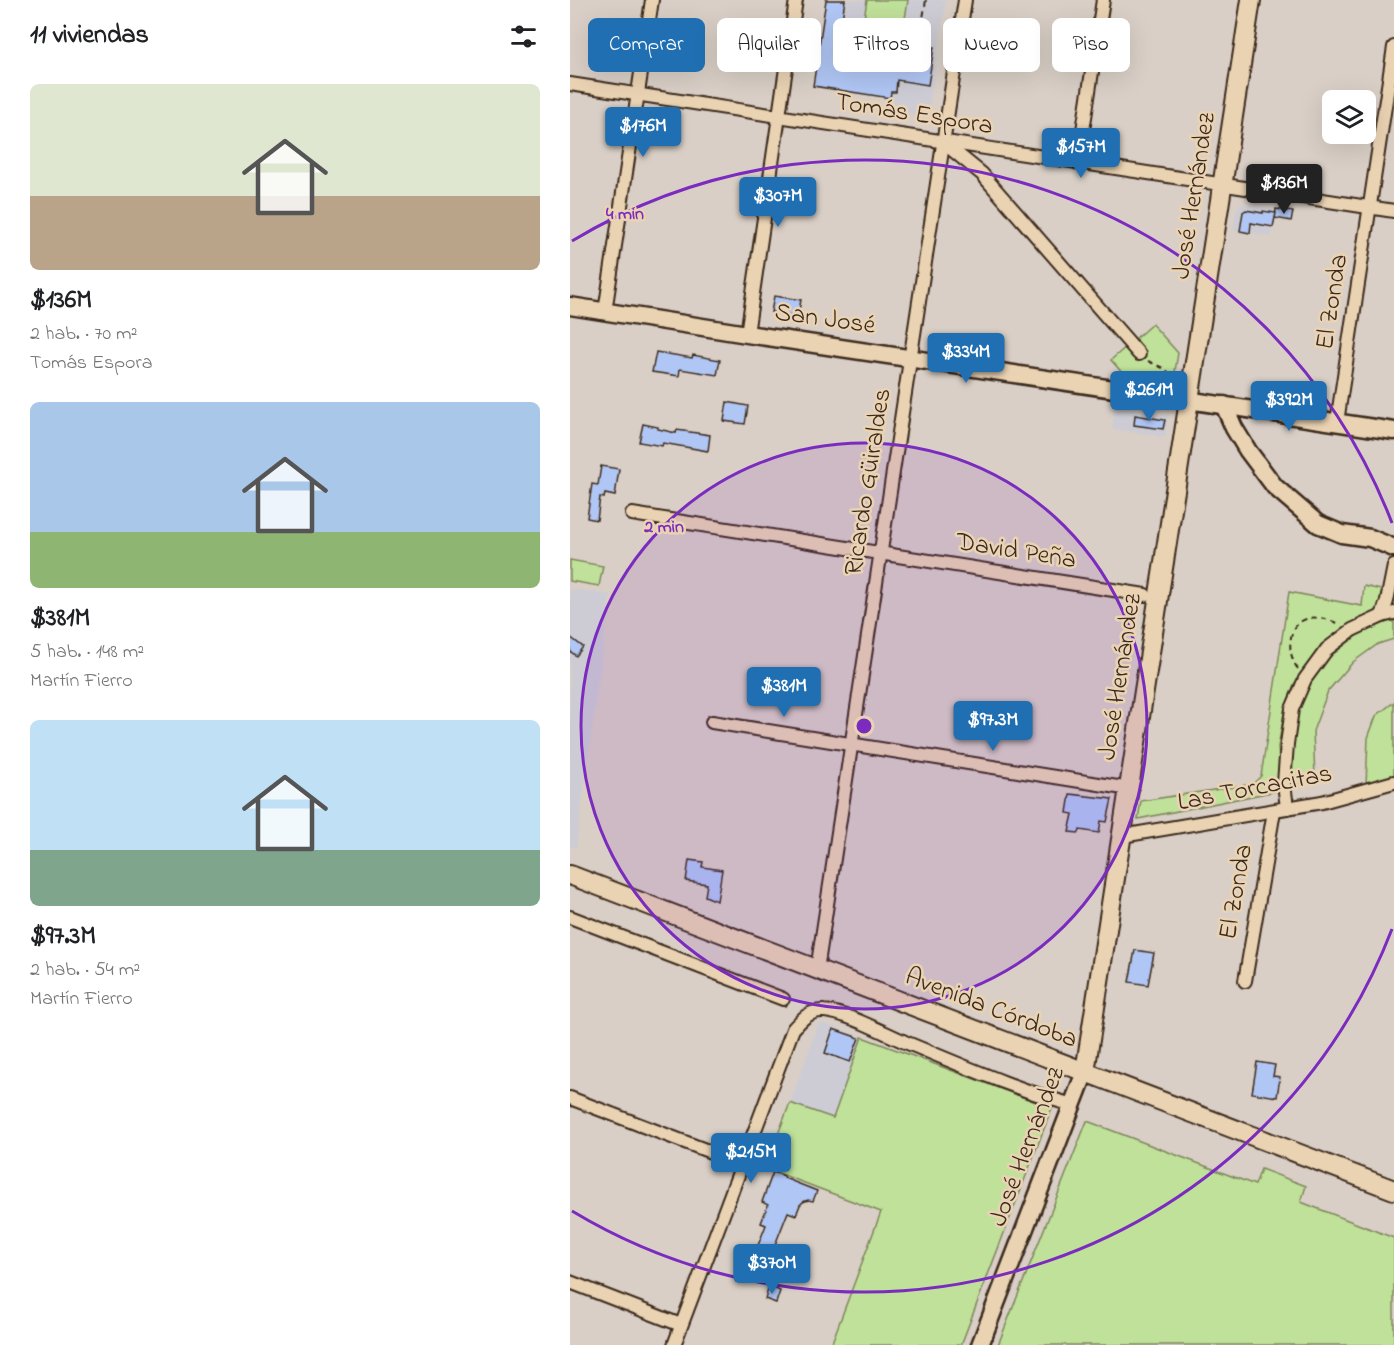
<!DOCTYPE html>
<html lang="es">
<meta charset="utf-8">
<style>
body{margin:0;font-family:"Indie Flower",sans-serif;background:#f6f6f6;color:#202124;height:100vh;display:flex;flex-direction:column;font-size:22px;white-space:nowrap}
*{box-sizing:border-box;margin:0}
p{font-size:20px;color:#757577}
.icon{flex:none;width:33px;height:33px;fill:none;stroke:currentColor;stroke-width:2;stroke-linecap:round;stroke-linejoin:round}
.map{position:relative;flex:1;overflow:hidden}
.sheet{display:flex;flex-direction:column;background:#fff;width:570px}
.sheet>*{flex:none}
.guide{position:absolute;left:18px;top:18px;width:570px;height:54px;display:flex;gap:12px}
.controls{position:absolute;left:752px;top:90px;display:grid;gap:12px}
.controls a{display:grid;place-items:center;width:54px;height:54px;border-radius:9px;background:#fff;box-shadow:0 6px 24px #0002;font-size:30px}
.price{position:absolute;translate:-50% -51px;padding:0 14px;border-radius:6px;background:#1f6fb2;color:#fff;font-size:20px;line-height:39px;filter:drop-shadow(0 2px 3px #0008)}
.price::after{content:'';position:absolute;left:50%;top:36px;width:18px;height:14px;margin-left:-9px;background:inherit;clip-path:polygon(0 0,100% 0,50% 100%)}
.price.active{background:#222;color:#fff}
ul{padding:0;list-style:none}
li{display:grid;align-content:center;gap:12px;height:318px;padding:0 30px}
li span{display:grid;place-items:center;height:186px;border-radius:9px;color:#555}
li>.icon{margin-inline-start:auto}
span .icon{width:108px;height:108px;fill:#fffc;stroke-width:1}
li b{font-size:26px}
h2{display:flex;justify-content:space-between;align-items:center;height:72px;padding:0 30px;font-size:26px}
.tag{padding:0 21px;border-radius:9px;background:#fff;box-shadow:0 6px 24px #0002;font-size:21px;line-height:54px}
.tag.active{background:#1f6fb2;color:#fff}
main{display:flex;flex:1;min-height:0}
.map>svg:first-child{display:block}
.built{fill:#cdccd4}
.green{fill:#c0e19a;stroke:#7e865c;stroke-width:1.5}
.building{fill:#b0c6f4;stroke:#3b2a1e;stroke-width:1.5}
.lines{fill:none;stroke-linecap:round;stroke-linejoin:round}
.street-casing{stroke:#3b2a1e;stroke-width:16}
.secondary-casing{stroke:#3b2a1e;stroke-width:21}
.primary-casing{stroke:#3b2a1e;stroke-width:22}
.path{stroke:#3b2a1e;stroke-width:2;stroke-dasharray:6 4.5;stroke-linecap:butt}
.street{stroke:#ead3b3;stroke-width:12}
.secondary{stroke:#ead3b3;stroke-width:16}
.primary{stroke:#ead3b3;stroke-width:18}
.ring{fill:none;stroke:#7b2cbf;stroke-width:3}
.labels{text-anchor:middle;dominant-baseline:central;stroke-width:5;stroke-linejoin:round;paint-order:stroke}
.street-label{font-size:26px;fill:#3b2a1e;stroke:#ead3b3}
.centre{fill:#7b2cbf;stroke:#ead3b3;stroke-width:3}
.ring-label{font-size:18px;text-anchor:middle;font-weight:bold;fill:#7b2cbf;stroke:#ead3b3;stroke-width:5;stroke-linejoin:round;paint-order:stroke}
</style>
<main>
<section class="sheet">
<h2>11 viviendas<svg class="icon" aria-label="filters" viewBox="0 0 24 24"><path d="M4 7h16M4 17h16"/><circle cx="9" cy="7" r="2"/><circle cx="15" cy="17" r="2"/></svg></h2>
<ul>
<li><span style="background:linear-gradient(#dfe7d0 60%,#b9a48a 0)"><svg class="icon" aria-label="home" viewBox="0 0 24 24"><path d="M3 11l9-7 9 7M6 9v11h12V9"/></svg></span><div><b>$136M</b><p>2 hab. · 70 m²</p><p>Tomás Espora</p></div></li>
<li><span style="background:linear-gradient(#a9c7e8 70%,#8fb573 0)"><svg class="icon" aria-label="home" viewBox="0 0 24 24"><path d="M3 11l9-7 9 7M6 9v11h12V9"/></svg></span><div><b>$381M</b><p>5 hab. · 148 m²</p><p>Martín Fierro</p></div></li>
<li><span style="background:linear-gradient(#bfe0f5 70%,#7fa58c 0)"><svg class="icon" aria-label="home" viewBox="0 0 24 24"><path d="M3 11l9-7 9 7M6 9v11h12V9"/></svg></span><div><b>$97.3M</b><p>2 hab. · 54 m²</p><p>Martín Fierro</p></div></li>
</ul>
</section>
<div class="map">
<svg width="824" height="1345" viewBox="0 0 824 1345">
<rect width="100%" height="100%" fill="#d9cfc6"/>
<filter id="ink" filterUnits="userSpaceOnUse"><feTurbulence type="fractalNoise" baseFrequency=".0167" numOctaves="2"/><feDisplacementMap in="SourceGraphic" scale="12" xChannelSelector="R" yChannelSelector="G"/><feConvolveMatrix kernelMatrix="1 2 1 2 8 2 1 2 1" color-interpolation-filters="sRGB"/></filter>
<g filter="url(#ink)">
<g class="built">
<path d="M256 0H376L359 108 349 116 318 111 320 98 243 86Z"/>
<path d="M672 204 706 209 701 237 663 230 667 208Z"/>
<path d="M545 407 598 415 595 437 542 429Z"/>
<path d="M0 589 40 595 6 848 0 846Z"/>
<path d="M249 1022 292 1037 263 1118 220 1103Z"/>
</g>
<g class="green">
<path d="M297 0H338L328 62 288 56Z"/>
<path d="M582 324 608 353 603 383 556 377 541 360Z"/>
<path d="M0 560 33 566 29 586 0 581Z"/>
<path d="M794 586 824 593V609L751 648 724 684 715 709 708 747 710 774 706 791 568 819 571 801 683 784 691 776 719 592 792 606Z"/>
<path d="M824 619V639L808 644 783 662 758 691 743 731 745 777 719 788 720 761 726 713 739 685 757 659 789 634Z"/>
<path d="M824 702V778L796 785 798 738 806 716Z"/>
<path d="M292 1037 482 1108 391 1345H261L311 1212 195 1168 220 1103 263 1118Z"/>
<path d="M517 1121 685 1185 691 1169 736 1186 731 1202 824 1238V1345H428Z"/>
</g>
<g class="building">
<path d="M256 0H275L266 57 342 68 346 44 364 47 358 85 327 80 326 92H321L320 98 243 86Z"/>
<path d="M706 209 723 212 721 221 705 218Z"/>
<path d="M676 210 693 213V211L706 213 703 227 681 223 680 233 670 231 673 212Z"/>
<path d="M204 296 231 300 228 316 201 312Z"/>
<path d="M86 352 122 358 123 355 150 360 147 375 110 369 109 376 82 372Z"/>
<path d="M157 402 178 406 175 424 154 421Z"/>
<path d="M565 415 595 420 593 429 564 425Z"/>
<path d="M73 424 88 427V429L106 433 107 430 140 435 138 451 93 443 92 446 69 442Z"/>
<path d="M31 466 49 469 45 496 35 494 34 498 30 497 27 520 17 518 22 484 28 485Z"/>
<path d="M0 637 13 647 6 656 0 651Z"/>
<path d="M500 794 542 799 537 822 531 821 529 833 510 830 509 833 499 832 503 814 497 813Z"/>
<path d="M119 860 133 862 132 867 152 870 147 901 135 896 137 884 116 881Z"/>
<path d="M565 950 584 953 578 985 559 982Z"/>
<path d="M263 1029 289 1038 280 1062 255 1053Z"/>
<path d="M687 1062 705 1065 703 1076 710 1077 707 1097 682 1093Z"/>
<path d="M203 1172 214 1176V1178L247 1191 243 1201 238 1200 233 1202 230 1205 226 1215 218 1212 203 1250 211 1253 189 1277 180 1269 193 1256 185 1253 196 1225 191 1223 198 1205 192 1202Z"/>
<path d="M199 1286 210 1291 206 1303 195 1299Z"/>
</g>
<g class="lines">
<g class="street-casing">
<g id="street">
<path d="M0 84 824 211"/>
<path d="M374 143 412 174 569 354"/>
<path d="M508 163 533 0"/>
<path d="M35 312 82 0"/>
<path d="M177 334 226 0"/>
<path d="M767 422 824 47"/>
<path d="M62 514 575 595"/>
<path d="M812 616 817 601 824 566"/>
<path d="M142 722 560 789"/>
<path d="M717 808 714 783 717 744 722 709 735 679 757 649 782 630 812 616 824 613"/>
<path d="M552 836 752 802 824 782"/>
<path d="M0 917 213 999"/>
<path d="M247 970 395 0"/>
<path d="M675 981 704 811"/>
<path d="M0 1098 172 1164"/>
<path d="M0 1282 111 1325"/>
<path d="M104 1345 223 1029C232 1019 240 1010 254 1011 275 1012 314 1033 335 1042 389 1064 447 1090 503 1105"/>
</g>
</g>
<g class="secondary-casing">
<g id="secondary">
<path d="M0 306 177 334 824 431"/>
<path d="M654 405 664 428 678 451 705 487 748 524 772 534 800 538 824 548"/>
<path d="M410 1345 515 1072"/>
</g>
</g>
<g class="primary-casing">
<g id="primary">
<path d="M0 875 824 1190"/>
<path d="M515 1072 681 0"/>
</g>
</g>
<g class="path">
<path d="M350 37 356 0"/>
<path d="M578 361 595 369 607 381"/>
<path d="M728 669C717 655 716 626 736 619 745 615 760 620 769 624"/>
</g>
<use href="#street" class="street"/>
<use href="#secondary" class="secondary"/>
<use href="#primary" class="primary"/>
</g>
</g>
<circle cx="294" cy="726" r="283" fill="#7b2cbf" fill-opacity=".12"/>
<g class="ring">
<circle cx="294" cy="726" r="283"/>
<path d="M822 929A566 566 0 0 1 2 1211M2 241A566 566 0 0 1 822 523"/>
</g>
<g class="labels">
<g class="street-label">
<text transform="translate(344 115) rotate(9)">Tomás Espora</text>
<text transform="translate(625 196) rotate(-81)">José Hernández</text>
<text transform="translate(763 302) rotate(-81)">El Zonda</text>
<text transform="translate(255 320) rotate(8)">San José</text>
<text transform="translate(299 482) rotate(-81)">Ricardo Güiraldes</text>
<text transform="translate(446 552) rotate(9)">David Peña</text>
<text transform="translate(551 677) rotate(-81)">José Hernández</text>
<text transform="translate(685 789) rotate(-11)">Las Torcacitas</text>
<text transform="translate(667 892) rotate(-80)">El Zonda</text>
<text transform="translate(421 1009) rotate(21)">Avenida Córdoba</text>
<text transform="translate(458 1147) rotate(-69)">José Hernández</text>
</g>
</g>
<circle cx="294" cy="726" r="9" class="centre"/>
<g class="ring-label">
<text x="55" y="219">4 min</text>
<text x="94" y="532">2 min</text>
</g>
</svg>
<div class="controls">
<a><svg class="icon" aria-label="layers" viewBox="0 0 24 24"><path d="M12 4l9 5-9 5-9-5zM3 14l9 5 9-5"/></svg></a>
</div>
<b class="price" style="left:73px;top:158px">$176M</b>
<b class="price" style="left:511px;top:179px">$157M</b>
<b class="price active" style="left:714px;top:215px">$136M</b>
<b class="price" style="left:208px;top:228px">$307M</b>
<b class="price" style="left:396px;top:384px">$334M</b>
<b class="price" style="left:579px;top:422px">$261M</b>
<b class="price" style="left:719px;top:432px">$392M</b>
<b class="price" style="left:214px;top:718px">$381M</b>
<b class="price" style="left:423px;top:752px">$97.3M</b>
<b class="price" style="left:181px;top:1184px">$215M</b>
<b class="price" style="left:202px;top:1295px">$370M</b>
<div class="guide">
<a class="tag active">Comprar</a>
<a class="tag">Alquilar</a>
<a class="tag">Filtros</a>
<a class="tag">Nuevo</a>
<a class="tag">Piso</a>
</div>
</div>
</main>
